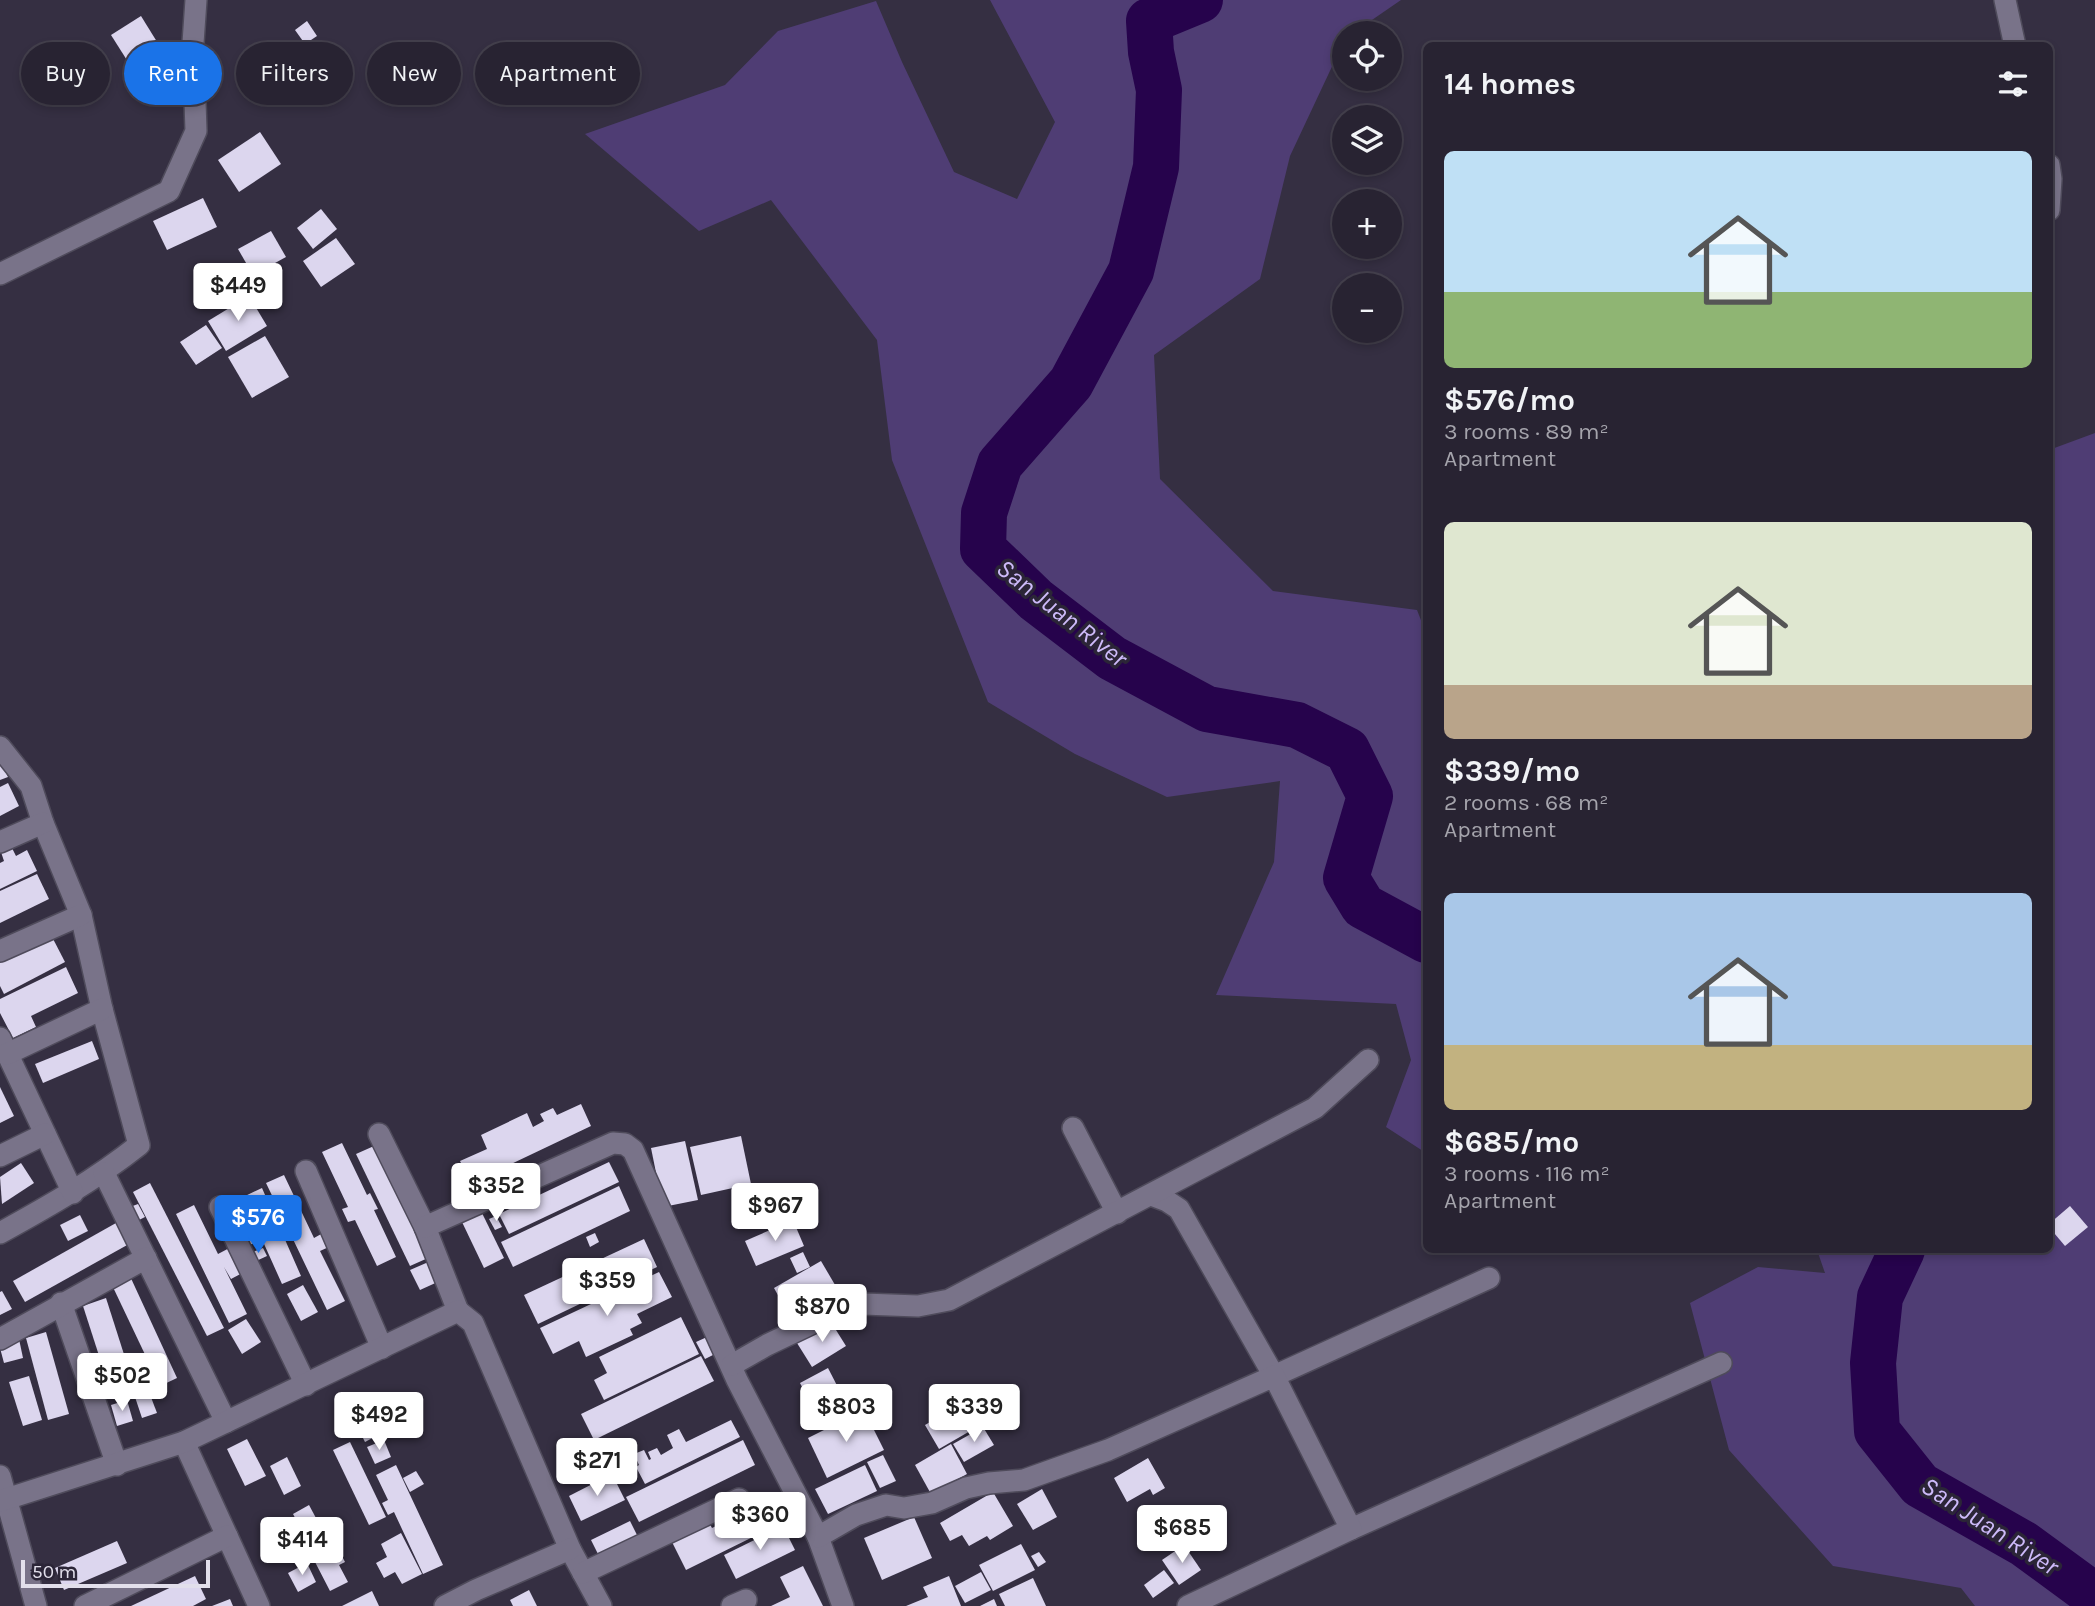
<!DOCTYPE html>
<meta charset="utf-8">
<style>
body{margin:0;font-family:Karla,sans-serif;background:#302b3a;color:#f1f3f6;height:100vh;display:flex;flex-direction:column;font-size:26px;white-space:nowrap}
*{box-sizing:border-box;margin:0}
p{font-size:23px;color:#a5a4ac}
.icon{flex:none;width:38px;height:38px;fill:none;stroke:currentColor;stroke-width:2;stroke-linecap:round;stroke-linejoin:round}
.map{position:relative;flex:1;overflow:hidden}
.side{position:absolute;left:1423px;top:42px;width:630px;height:1211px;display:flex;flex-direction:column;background:#282332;border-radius:10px;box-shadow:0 4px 10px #0003,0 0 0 2px #44404d}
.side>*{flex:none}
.banner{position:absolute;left:21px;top:42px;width:665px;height:63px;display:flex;gap:14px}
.fabs{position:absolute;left:1332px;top:21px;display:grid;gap:14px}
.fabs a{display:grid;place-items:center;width:70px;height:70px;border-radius:50%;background:#282332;box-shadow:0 4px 10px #0003,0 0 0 2px #44404d;font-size:35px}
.scale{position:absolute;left:21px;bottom:18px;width:189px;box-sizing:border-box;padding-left:7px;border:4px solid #e2dfeb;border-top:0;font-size:19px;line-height:24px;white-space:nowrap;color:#e2dfeb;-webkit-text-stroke:5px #2b2537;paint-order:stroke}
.price{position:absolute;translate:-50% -60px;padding:0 16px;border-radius:7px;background:#fff;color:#222;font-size:23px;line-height:46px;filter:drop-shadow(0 2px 4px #0008)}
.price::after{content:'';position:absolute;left:50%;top:42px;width:21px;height:16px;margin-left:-10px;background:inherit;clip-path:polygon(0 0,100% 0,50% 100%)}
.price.on{background:#1a73e8;color:#fff}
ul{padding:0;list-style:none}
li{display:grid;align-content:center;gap:14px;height:371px;padding:0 21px}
li span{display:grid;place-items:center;height:217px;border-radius:10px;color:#555}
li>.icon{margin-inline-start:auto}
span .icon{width:126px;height:126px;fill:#fffc;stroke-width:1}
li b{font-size:30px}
h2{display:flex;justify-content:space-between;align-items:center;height:84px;padding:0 21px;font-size:30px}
.chip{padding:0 24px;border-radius:32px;background:#282332;box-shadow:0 4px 10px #0003,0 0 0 2px #44404d;font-size:24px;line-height:63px}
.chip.on{background:#1a73e8;color:#fff}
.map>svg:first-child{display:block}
.green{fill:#4f3d74}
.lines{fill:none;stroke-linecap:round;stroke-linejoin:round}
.river{stroke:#26034c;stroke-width:46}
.building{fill:#dcd6ee}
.street-casing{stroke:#4f4b5b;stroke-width:24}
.street{stroke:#797389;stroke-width:21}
.labels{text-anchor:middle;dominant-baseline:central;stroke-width:7;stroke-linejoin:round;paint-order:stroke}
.water-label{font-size:26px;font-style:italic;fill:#cdbaf9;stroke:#2b2537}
</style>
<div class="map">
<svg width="2095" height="1606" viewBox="0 0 2095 1606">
<rect width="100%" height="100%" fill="#352f42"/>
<g class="green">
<path d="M990 0H1401L1353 33H1344V41L1290 156 1260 279 1154 355 1160 479 1273 591 1417 610 1426 633V1153L1386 1127 1411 1060 1396 1004 1216 995 1274 862 1280 781 1167 797 1075 754 988 702 892 460 877 340 771 200 699 231 585 134 725 85 778 31 876 1 902 62 954 172 1017 199 1055 122Z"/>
<path d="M2095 433V1606H1975L1961 1588 1833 1566 1729 1450 1690 1303 1758 1267 1825 1273 1817 1250H2049V450Z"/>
</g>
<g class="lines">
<g class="river">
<path d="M1200 0 1149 21 1151 52 1159 90 1156 167 1131 271 1071 383 1000 464 984 513 983 549 1036 600 1112 658 1207 709 1297 725 1347 750 1370 796 1346 878 1363 906 1426 940"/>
<path d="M1902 1250 1880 1297 1873 1363 1877 1431 1920 1485 2024 1544 2095 1596"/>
</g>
</g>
<g class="building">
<path d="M141 16 167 58 137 76 111 35Z"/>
<path d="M307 21 317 36 305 44 295 30Z"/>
<path d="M260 132 281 164 239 192 218 160Z"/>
<path d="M203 198 217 227 167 250 153 221Z"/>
<path d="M321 209 337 229 313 249 297 228Z"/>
<path d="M271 231 286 257 253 275 238 249Z"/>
<path d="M336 238 355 264 321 287 303 261Z"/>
<path d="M249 296 267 326 226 351 208 321Z"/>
<path d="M206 325 222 348 196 365 180 342Z"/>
<path d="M265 336 289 377 252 398 228 357Z"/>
<path d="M0 760 8 777 0 780Z"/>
<path d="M8 783 19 806 0 816V787Z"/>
<path d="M10 844 16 856 27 850 37 871 0 889V863L4 861 0 849Z"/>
<path d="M37 874 49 899 0 923V891Z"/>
<path d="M50 933 65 962 4 994 0 986V958Z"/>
<path d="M66 967 78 993 31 1016 36 1027 13 1038 0 1013V999Z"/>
<path d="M92 1041 99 1059 43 1083 35 1064Z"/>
<path d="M0 1087 14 1116 0 1123Z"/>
<path d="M581 1104 591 1126 471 1183 460 1161 487 1149 481 1135 527 1113 533 1127 544 1121 540 1114 553 1108 557 1115Z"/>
<path d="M741 1136 751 1184 701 1195 690 1147Z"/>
<path d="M685 1141 698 1200 663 1207 651 1148Z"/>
<path d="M342 1143 367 1195 370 1193 378 1209 374 1210 396 1257 377 1266 355 1220 348 1222 342 1209 348 1207 322 1152Z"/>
<path d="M374 1146 428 1258 410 1266 356 1154Z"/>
<path d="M609 1162 619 1182 509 1234 499 1214Z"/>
<path d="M21 1163 34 1183 2 1204 0 1177Z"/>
<path d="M508 1168 513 1179 500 1185 495 1174Z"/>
<path d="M284 1175 314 1238 323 1233 331 1246 320 1251 345 1301 327 1310 266 1183Z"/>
<path d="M150 1183 224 1328 207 1336 133 1192Z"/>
<path d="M768 1185 780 1213 747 1228 735 1200Z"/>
<path d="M619 1186 630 1211 513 1267 501 1242Z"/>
<path d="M262 1188 275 1218 280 1215 284 1224 279 1226 301 1276 282 1284 243 1197Z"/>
<path d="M138 1204 145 1217 137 1221 130 1207Z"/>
<path d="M194 1205 218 1254 235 1245 248 1270 231 1279 224 1267 247 1314 229 1323 176 1214Z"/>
<path d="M2070 1206 2088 1227 2065 1246 2049 1227V1224Z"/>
<path d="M482 1213 504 1258 484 1268 462 1222Z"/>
<path d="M80 1215 88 1231 68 1241 60 1225Z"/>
<path d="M496 1216 502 1227 495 1230 489 1219Z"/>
<path d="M793 1220 804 1246 756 1266 745 1241Z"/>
<path d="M116 1223 129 1244 25 1302 13 1281Z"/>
<path d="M254 1224 260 1241 243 1247 237 1231Z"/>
<path d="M595 1233 599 1242 590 1247 586 1237Z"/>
<path d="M644 1239 657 1267 538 1324 524 1295Z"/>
<path d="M263 1248 267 1256 254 1262 250 1253Z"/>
<path d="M803 1252 810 1267 797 1273 790 1258Z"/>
<path d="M433 1260 442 1280 420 1290 410 1270Z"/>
<path d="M821 1261 838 1290 790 1317 774 1288Z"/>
<path d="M659 1272 672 1297 637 1314 642 1323 630 1329 633 1335 586 1357 579 1341 553 1354 540 1328Z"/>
<path d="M129 1274 177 1378 160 1386 111 1283Z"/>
<path d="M303 1285 318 1312 301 1321 287 1294Z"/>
<path d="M2 1291 12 1309 0 1315V1292Z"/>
<path d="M106 1298 136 1392 113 1399 83 1306Z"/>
<path d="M681 1317 699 1354 604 1400 594 1380 607 1373 599 1357Z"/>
<path d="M246 1319 261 1342 242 1354 228 1330Z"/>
<path d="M831 1322 846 1346 812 1367 797 1343Z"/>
<path d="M46 1332 69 1414 48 1420 26 1338Z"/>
<path d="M707 1337 715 1354 705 1359 696 1342Z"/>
<path d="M19 1339 23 1358 4 1363 0 1348Z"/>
<path d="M701 1356 714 1381 594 1440 581 1414Z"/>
<path d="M828 1368 846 1403 818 1418 800 1383Z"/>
<path d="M29 1376 42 1420 23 1426 9 1382Z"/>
<path d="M149 1392 157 1413 142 1418 135 1397Z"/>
<path d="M970 1399 984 1423 939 1449 925 1425Z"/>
<path d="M127 1400 133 1421 117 1426 111 1405Z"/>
<path d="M864 1410 884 1450 827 1478 808 1438Z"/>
<path d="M371 1415 380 1434 365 1442 355 1422Z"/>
<path d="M731 1420 740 1437 645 1484 636 1467 639 1465 634 1454 644 1450 649 1460 651 1459 648 1452 657 1448 661 1455 673 1448 667 1435 679 1429 686 1442Z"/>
<path d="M983 1427 994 1445 964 1462 953 1444Z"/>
<path d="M247 1439 266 1476 245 1486 227 1449Z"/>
<path d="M384 1440 391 1457 375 1464 367 1447Z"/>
<path d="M743 1440 755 1465 639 1522 626 1497Z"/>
<path d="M350 1442 386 1517 369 1525 333 1450Z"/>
<path d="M951 1444 967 1474 931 1494 915 1465Z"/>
<path d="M883 1455 896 1481 880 1488 867 1462Z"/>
<path d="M287 1457 301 1486 284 1495 270 1466Z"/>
<path d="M1148 1458 1165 1488 1153 1495 1150 1489 1127 1502 1114 1478Z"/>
<path d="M396 1465 443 1565 423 1574 394 1512 388 1515 382 1503 388 1500 376 1475Z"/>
<path d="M865 1465 877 1491 828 1514 815 1489Z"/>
<path d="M416 1471 424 1484 410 1492 403 1478Z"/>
<path d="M612 1474 625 1500 581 1521 569 1496Z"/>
<path d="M1042 1489 1057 1517 1033 1530 1017 1504Z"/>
<path d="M993 1492 1013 1526 990 1540 987 1536 969 1546 962 1535 950 1541 940 1523Z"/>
<path d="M772 1499 783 1522 686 1570 670 1538 707 1519 712 1528Z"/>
<path d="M309 1505 331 1546 315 1555 293 1514Z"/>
<path d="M914 1517 932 1558 882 1580 864 1538Z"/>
<path d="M630 1521 641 1543 602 1562 591 1540Z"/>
<path d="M783 1526 795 1550 736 1579 724 1555Z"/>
<path d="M401 1533 422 1574 402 1584 395 1572 384 1578 376 1563 387 1557 381 1544Z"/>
<path d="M117 1541 127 1563 64 1590 55 1568Z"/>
<path d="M1021 1544 1035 1570 993 1591 979 1565Z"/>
<path d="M1184 1545 1201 1570 1179 1585 1162 1560Z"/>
<path d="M340 1552 345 1562 339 1565 348 1582 330 1591 315 1562 333 1553 334 1555Z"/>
<path d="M1039 1552 1046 1562 1038 1567 1031 1556Z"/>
<path d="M307 1563 316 1582 298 1592 288 1573Z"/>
<path d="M803 1566 823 1606H771L790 1597 780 1577Z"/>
<path d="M1164 1570 1174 1583 1153 1598 1144 1585Z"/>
<path d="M981 1572 991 1590 965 1603 955 1586Z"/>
<path d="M195 1576 206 1599 193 1606H131Z"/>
<path d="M949 1576 961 1606H906L928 1597 923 1587Z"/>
<path d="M1033 1578 1046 1606H1005L999 1594Z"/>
<path d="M529 1590 537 1606H513L510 1600Z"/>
<path d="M372 1591 379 1606H342Z"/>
<path d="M230 1599 233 1606H212Z"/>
<path d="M994 1599 997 1606H980Z"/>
</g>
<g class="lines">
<g class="street-casing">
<g id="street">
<path d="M2005 0 2015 46"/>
<path d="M2049 165 2051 179 2049 210"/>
<path d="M0 274 169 191 196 131 193 43 196 0"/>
<path d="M0 747 31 786 43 823 81 915 102 1009 139 1145C95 1180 49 1206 0 1233"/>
<path d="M0 842 43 823"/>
<path d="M0 951 81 915"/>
<path d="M0 1038 73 1193"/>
<path d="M7 1054 102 1009"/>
<path d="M1073 1128 1117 1213"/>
<path d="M379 1134 425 1227 458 1311"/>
<path d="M0 1156 45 1134"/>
<path d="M306 1171 382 1348"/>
<path d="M104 1173 226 1422"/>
<path d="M1151 1195 1167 1201 1179 1209 1274 1376 1489 1278"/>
<path d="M220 1207 306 1385"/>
<path d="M425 1227 613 1143 625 1144 633 1150 737 1380 818 1537 843 1606"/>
<path d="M61 1303 117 1465"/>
<path d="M0 1339 146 1258"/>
<path d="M732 1365 767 1345 840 1310 863 1304 918 1306 949 1300 1315 1108 1368 1060"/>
<path d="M184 1442 259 1606"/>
<path d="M0 1476 36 1606"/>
<path d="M0 1501 184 1442 458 1311 473 1323 570 1549 601 1606"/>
<path d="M1351 1529 1721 1363"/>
<path d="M818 1537 856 1515 886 1505 904 1508 932 1503 966 1488 989 1483 1024 1480 1108 1450 1274 1376 1351 1529 1188 1606"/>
<path d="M583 1573 739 1499"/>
<path d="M85 1606 227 1536"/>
<path d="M445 1606 476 1590 570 1549"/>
<path d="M732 1606 746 1600"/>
</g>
</g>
<use href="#street" class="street"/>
</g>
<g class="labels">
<g class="water-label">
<text transform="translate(1062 613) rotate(38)">San Juan River</text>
<text transform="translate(1990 1526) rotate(33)">San Juan River</text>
</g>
</g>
</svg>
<div class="fabs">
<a><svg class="icon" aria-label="locate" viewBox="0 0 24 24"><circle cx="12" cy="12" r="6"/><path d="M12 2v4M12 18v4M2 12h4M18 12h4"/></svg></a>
<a><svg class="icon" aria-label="layers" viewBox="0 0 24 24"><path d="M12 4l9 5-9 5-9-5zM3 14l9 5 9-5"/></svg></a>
<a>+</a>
<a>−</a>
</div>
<div class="scale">50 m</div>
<b class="price" style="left:238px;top:323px">$449</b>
<b class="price" style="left:496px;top:1223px">$352</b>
<b class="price" style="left:775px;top:1243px">$967</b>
<b class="price on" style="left:258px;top:1255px">$576</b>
<b class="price" style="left:607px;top:1318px">$359</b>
<b class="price" style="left:822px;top:1344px">$870</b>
<b class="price" style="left:122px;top:1413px">$502</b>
<b class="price" style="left:846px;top:1444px">$803</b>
<b class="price" style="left:974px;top:1444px">$339</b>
<b class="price" style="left:379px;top:1452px">$492</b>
<b class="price" style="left:597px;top:1498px">$271</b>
<b class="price" style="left:760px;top:1552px">$360</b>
<b class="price" style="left:1182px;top:1565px">$685</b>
<b class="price" style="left:302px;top:1577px">$414</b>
<div class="banner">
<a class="chip">Buy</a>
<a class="chip on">Rent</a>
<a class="chip">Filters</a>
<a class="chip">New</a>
<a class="chip">Apartment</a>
</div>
<section class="side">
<h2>14 homes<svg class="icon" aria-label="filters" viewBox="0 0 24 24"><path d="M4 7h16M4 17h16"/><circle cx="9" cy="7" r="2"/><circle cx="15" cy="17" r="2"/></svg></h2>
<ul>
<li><span style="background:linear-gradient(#bfe0f5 65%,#8fb573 0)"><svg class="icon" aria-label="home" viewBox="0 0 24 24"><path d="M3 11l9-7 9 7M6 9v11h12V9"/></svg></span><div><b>$576/mo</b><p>3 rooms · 89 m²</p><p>Apartment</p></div></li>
<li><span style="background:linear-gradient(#dfe7d0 75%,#b9a48a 0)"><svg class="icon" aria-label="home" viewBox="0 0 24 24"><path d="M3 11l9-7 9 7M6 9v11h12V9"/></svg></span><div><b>$339/mo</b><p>2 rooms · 68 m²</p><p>Apartment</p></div></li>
<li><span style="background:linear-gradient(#a9c7e8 70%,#c2b280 0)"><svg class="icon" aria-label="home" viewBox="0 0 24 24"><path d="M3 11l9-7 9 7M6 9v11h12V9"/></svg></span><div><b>$685/mo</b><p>3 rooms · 116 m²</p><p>Apartment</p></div></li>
</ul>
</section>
</div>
